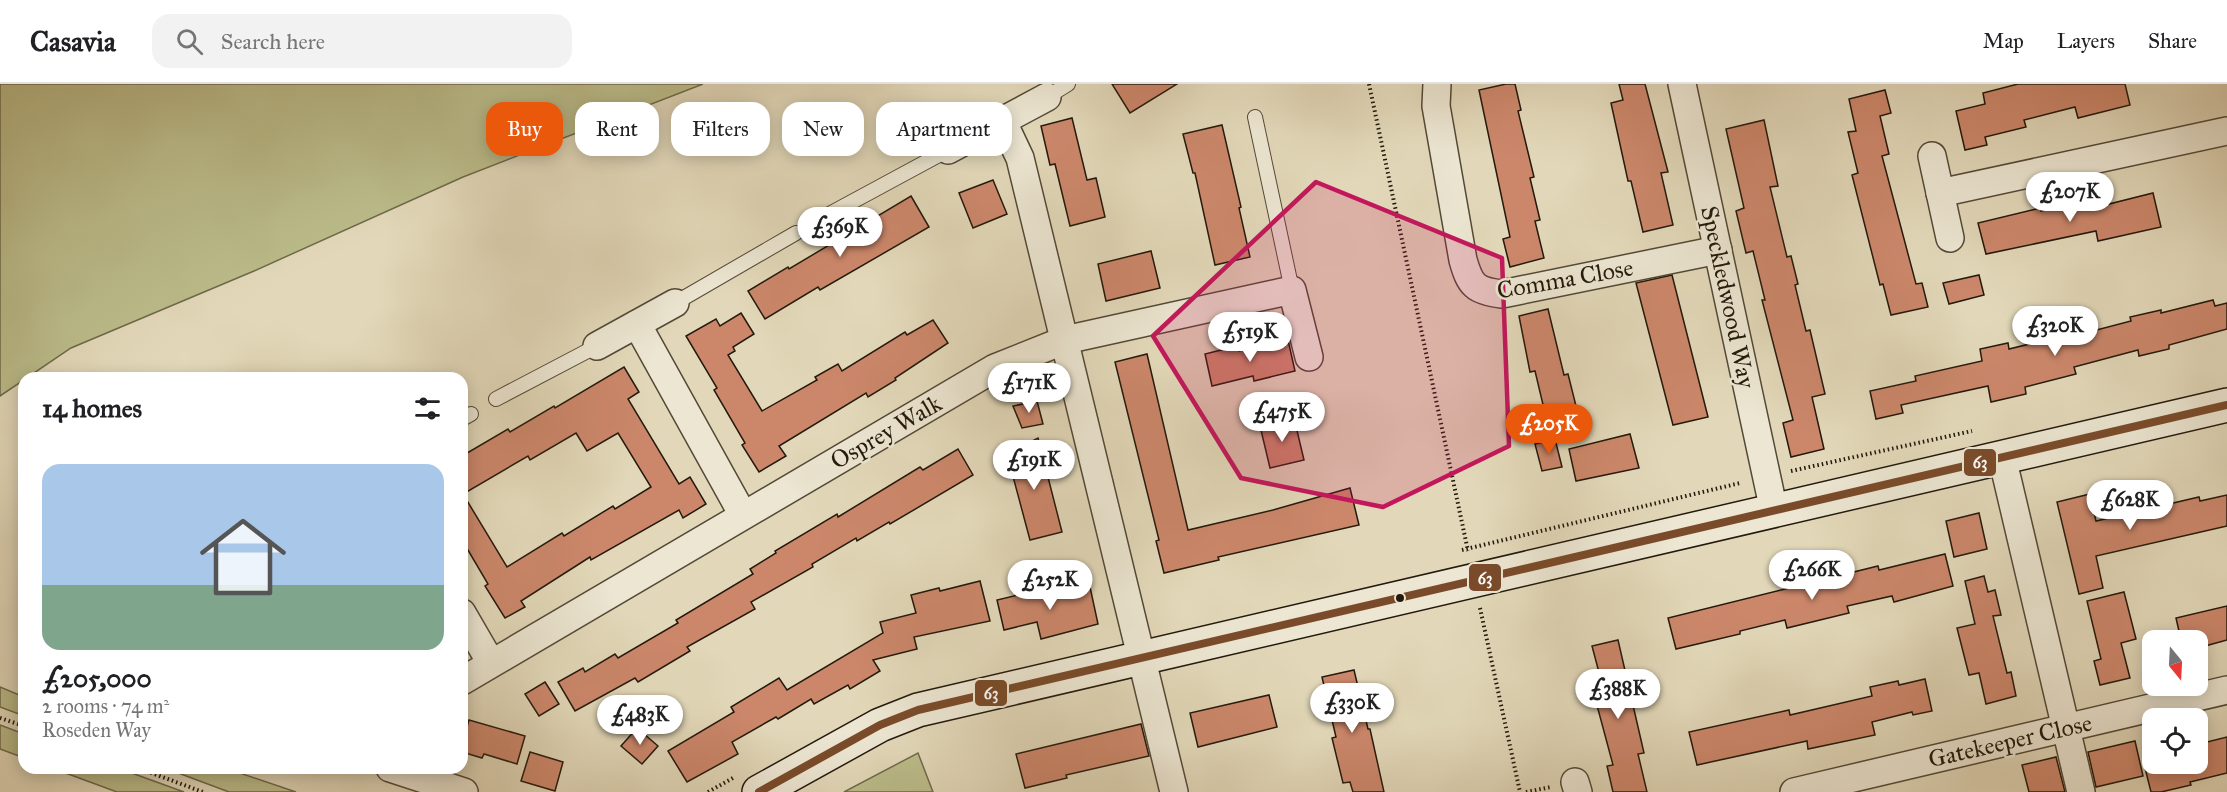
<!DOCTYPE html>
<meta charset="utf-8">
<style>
body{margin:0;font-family:"IM FELL Great Primer",serif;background:#f2f2f2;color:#202124;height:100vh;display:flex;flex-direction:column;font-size:22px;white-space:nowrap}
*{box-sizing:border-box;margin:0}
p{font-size:20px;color:#757577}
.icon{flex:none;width:33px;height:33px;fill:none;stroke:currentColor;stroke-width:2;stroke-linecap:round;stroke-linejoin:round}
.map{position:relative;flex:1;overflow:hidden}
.panel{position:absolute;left:18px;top:288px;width:450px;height:402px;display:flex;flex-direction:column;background:#fff;border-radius:18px;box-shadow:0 3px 15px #0003}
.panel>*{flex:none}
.banner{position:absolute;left:486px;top:18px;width:570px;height:54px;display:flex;gap:12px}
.needle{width:39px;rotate:162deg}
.fabs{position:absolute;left:2142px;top:546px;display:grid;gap:12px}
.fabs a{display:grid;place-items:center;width:66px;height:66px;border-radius:12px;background:#fff;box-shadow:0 3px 15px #0003;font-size:30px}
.price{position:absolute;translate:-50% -51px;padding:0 14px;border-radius:21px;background:#fff;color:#222;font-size:20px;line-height:39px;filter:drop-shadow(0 2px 3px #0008)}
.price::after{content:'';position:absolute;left:50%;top:36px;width:18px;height:14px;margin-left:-9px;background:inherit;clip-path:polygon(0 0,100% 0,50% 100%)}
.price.current{background:#ea580c;color:#fff}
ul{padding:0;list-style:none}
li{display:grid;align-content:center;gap:12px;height:318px;padding:0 24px}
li+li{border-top:2px solid #e0e0e0}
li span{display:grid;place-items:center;height:186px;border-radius:18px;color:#555}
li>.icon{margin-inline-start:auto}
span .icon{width:108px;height:108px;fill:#fffc;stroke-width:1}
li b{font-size:26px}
h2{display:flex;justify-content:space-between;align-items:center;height:72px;padding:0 24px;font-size:26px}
.pill{padding:0 21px;border-radius:18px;background:#fff;box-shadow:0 3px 15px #0003;font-size:21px;line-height:54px}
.pill.current{background:#ea580c;color:#fff}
header{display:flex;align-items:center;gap:36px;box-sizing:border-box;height:84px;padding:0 30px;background:#fff;border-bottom:2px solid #e0e0e0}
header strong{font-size:28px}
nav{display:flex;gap:33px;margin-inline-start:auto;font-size:21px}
.search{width:420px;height:54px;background:#f2f2f2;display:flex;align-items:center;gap:15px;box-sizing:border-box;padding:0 21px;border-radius:18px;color:#757577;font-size:22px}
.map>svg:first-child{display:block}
.green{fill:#bbbc8a;stroke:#6f6a4b;stroke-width:1.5}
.building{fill:#cc876b;stroke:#23190c;stroke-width:1.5;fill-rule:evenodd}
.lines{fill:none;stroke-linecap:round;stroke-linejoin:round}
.lane-casing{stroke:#534937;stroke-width:16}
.street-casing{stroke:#534937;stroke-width:30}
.secondary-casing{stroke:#23190c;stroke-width:36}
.path{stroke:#23190c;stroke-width:4;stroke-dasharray:1.5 3;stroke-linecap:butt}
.lane{stroke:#ece6d2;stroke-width:14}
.street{stroke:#ece6d2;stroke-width:27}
.secondary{stroke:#ece6d2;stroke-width:33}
.bus-1-casing{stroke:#ece6d2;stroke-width:12}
.bus-1{stroke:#7a4b2a;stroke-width:8}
.marked{fill:#c2185b;fill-opacity:0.2;stroke:#c2185b;stroke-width:4.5;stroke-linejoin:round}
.bus-dot{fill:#23190c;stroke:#ece6d2;stroke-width:2}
.labels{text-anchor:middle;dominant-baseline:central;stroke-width:5;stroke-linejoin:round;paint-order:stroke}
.street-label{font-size:24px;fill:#23190c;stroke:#ece6d2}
.line-badge{stroke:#ece6d2;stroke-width:2}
.badge-label{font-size:16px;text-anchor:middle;font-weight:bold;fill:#fff}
</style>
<header>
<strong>Casavia</strong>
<div class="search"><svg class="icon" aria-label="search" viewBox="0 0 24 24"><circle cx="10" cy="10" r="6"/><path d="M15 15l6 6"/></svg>Search here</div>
<nav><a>Map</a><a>Layers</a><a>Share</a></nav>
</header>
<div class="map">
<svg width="2227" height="708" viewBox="0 0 2227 708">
<rect width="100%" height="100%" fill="#e2d8b9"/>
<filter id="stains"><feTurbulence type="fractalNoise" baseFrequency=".00333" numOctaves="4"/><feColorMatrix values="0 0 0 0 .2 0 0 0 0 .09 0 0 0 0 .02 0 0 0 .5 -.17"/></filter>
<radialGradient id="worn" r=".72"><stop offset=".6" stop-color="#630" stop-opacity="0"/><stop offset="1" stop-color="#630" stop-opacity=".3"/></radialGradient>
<g class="green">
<path d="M0 0H703L463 93 254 187 71 264 0 312Z"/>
<path d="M0 603 24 613V632L0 623Z"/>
<path d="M0 641 24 650V674L0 665Z"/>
<path d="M918 669 933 708H844Z"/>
<path d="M52 684H118L184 708H117Z"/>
<path d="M165 684H225L296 708H229Z"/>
</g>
<g class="building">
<path d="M1112 0H1177L1130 29Z"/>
<path d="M1506 0H1515L1521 26 1518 27 1534 93 1530 94 1540 136 1535 137 1544 174 1510 183 1503 155 1510 153 1479 6Z"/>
<path d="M1619 0H1645L1668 88 1661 89 1673 141 1643 148 1631 97H1628L1611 19 1623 16Z"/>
<path d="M2018 0H2125L2130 21 2078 34 2075 23 2024 36 2026 43 1985 53 1987 61 1965 66 1956 27 1985 20 1983 9Z"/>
<path d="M1885 6 1891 29 1880 32 1889 70 1882 72 1916 200 1922 199 1928 223 1891 231 1883 200 1880 201 1852 91 1858 89 1848 48 1856 47 1849 15Z"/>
<path d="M1072 34 1087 96 1096 94 1105 133 1070 142 1055 80 1050 81 1041 42Z"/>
<path d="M1764 36 1778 102 1770 103 1787 173 1791 172 1798 200 1795 201 1806 247 1810 246 1825 310 1812 313 1824 365 1791 373 1783 339 1793 336 1762 216H1765L1753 167 1746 169 1736 127 1744 124 1726 45Z"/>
<path d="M1222 41 1241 123 1239 124 1250 173 1215 181 1195 89H1193L1183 50Z"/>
<path d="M993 96 1007 130 973 144 959 109Z"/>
<path d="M2153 109 2161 143 2098 157 2096 147 1986 170 1978 139 2040 124 2041 127 2082 117 2085 126Z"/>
<path d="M911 112 929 143 820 206 818 203 765 235 748 207 788 183 789 185Z"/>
<path d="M1151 167 1160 204 1106 217 1098 180Z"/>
<path d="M1672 191 1708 333 1673 341 1636 199Z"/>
<path d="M1979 191 1984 211 1949 220 1943 199Z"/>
<path d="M2213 216 2215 222 2227 219V245L2169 261V265L2139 272 2138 266 2074 283 2076 290 2025 303 2026 310 1991 318 1988 302 1901 321 1903 329 1876 335 1870 307 1916 297 1915 292 1982 277 1980 265 2008 259 2009 265 2066 251V254L2131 237 2130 233 2161 226V229Z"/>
<path d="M1548 225 1564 291 1568 290 1576 322 1545 329 1535 287 1530 288 1519 232Z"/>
<path d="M741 229 754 250 733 263 735 267 728 271 762 327 817 296 815 293 838 280 842 287 905 248 907 251 933 236 948 259 895 294 896 296 868 313 866 309 779 362 786 372 759 388 742 361 745 359 714 306 717 304 686 252 716 235 720 242Z"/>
<path d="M1288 256 1295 287 1254 297 1253 292 1212 302 1205 270 1237 262 1239 267Z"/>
<path d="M1147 270 1188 446 1273 426 1350 404 1359 441 1218 473 1219 476 1164 489 1156 457 1159 456 1115 278Z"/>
<path d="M624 283 639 308 628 315 679 400 690 393 706 420 683 434 679 426 591 476 590 473 521 517 525 523 505 534 485 502 488 500 462 456V372L508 345 510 348 554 322 555 324ZM576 349 587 367 618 349 651 403 615 425 613 422 564 452 562 449 507 483 463 410 528 372 530 376Z"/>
<path d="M1037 317 1043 340 1022 344 1013 322Z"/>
<path d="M1294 334 1304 376 1270 384 1260 342Z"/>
<path d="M1630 350 1639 384 1576 397 1569 365Z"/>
<path d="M1038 354 1062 448 1030 456 1007 370Z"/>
<path d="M1555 355 1562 383 1542 387 1535 360Z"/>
<path d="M958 365 973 391 890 440 889 438 857 457 856 454 812 480 813 483 751 518 755 525 687 563 690 567 638 598 635 594 575 627 558 598 583 584 585 588 615 570 618 574 678 539 676 536 753 490 750 485 776 469 775 467 837 430 838 433 920 383 923 386Z"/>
<path d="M2090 410 2096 437 2199 413 2200 417 2227 411V442L2096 472 2103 504 2079 510 2057 418Z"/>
<path d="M1979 429 1987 465 1954 473 1946 437Z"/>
<path d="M1945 470 1953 502 1894 518 1892 512 1847 522 1849 529 1787 544 1785 536 1740 547V550L1676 565 1668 534 1878 482 1879 486Z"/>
<path d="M1984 492 1988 508 1995 506 2001 531 1993 532 2007 589 2011 588 2016 612 1986 620 1979 589 1969 591 1957 544 1975 540 1965 497Z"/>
<path d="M980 497 990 537 914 553 917 565 873 576 880 587 850 605 848 601 814 620 811 615 778 635 776 633 732 658 738 670 687 698 668 667 734 628 731 623 779 594 787 606 883 549 880 538 916 529 911 511 939 504 940 507Z"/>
<path d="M1056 499 1059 510 1090 503 1098 540 1041 555 1037 538 1004 546 997 516 1035 507Z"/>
<path d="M2124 508 2136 555 2121 559 2130 594 2100 601 2094 577 2101 575 2087 517Z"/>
<path d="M2227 522V556L2198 564V556H2181L2176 534Z"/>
<path d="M1618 556 1644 669 1638 670 1647 708H1613L1607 682 1613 681 1591 599 1601 596 1592 562Z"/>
<path d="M1354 586 1368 645H1370L1384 708H1353L1350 698 1343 699 1332 654 1336 653 1322 593Z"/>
<path d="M1925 595 1932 627 1913 631 1912 628 1872 638 1875 651 1808 665 1807 657 1697 681 1689 648 1789 626 1790 631 1872 612 1870 603 1898 597 1899 601Z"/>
<path d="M545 598 559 620 539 632 525 610Z"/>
<path d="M1269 611 1277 643 1198 663 1190 629Z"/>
<path d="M469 636 525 652 517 680 484 670 482 674 462 668V660Z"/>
<path d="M1141 640 1149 672 1066 691 1067 694 1025 704 1016 670Z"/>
<path d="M637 644 658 662 642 680 621 662Z"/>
<path d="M2227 653V689L2190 698 2191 701 2161 708H2151L2144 680H2203L2199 660Z"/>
<path d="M2135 657 2143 692 2096 703 2088 668Z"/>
<path d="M530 668 563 678 555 707 521 697Z"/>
<path d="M2056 673 2065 708H2029L2022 681Z"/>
</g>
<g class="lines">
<g class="lane-casing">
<g id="lane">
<path d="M1047 13 1068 0"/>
<path d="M1255 33 1292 206"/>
<path d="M811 140 948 66"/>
<path d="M675 219 796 149"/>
<path d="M496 315 597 262"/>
<path d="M462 335 471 330"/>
</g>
</g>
<g class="street-casing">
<g id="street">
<path d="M1437 0 1436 22 1463 176C1470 201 1475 207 1502 210L1718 166"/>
<path d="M1682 0 1774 427"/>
<path d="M1003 38 1020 74 1174 708"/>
<path d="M948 66 1047 13"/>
<path d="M1932 72 1950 154"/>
<path d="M1940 109 2227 47"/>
<path d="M637 240 743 431"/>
<path d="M597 262 675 219"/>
<path d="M2002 373 2081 708"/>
<path d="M462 529 491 579"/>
<path d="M462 597 995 284 1065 256 1292 206 1309 273"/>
<path d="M390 684 464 708"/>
<path d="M1575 698 1578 708"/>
<path d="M1794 708 2227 606"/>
</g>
</g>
<g class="secondary-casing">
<path id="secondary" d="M759 708 880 641 918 626 2227 321"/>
</g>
<g class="path">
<path d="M1369 0 1468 467"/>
<path d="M1791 387 1972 347"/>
<path d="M1462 466 1740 399"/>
<path d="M1480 524 1520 708"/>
<path d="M0 634 24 642"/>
<path d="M138 684 203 708"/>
<path d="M708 708 733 694"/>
<path d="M1526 708 1551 703"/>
</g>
<use href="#lane" class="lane"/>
<use href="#street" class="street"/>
<use href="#secondary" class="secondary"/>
<g class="bus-1-casing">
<path id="bus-1" d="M759 708 880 641 918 626 2227 321"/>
</g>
<use href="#bus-1" class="bus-1"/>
</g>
<path class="marked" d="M1316 98 1502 174 1509 362 1383 423 1241 394 1153 252Z"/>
<circle class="bus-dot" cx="1400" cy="514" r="5"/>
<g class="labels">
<g class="street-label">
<text transform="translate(1565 195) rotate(-10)">Comma Close</text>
<text transform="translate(1728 213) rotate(78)">Speckledwood Way</text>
<text transform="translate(886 348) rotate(-30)">Osprey Walk</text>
<text transform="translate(2010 657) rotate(-13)">Gatekeeper Close</text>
</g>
</g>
<g class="line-badge">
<rect x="1963" y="364" width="34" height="29" rx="6" fill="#7a4b2a"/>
<rect x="1468" y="479" width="34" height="29" rx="6" fill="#7a4b2a"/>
<rect x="974" y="595" width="34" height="28" rx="6" fill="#7a4b2a"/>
</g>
<g class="badge-label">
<text x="1980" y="384">63</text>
<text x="1485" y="500">63</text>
<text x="991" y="615">63</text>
</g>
<rect width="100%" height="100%" filter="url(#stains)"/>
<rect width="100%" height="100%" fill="url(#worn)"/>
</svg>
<div class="fabs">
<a><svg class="needle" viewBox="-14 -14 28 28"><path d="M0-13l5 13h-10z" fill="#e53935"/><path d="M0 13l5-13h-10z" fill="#757577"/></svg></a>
<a><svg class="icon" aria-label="locate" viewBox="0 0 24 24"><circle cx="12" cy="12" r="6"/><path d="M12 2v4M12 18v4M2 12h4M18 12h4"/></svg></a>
</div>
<b class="price" style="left:2070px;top:139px">£207K</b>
<b class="price" style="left:840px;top:174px">£369K</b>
<b class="price" style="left:2055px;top:273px">£320K</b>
<b class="price" style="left:1250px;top:279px">£519K</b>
<b class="price" style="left:1029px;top:330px">£171K</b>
<b class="price" style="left:1282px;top:359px">£475K</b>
<b class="price current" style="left:1549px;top:371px">£205K</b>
<b class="price" style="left:1034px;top:407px">£191K</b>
<b class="price" style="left:2130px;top:447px">£628K</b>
<b class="price" style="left:1812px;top:517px">£266K</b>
<b class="price" style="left:1050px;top:527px">£252K</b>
<b class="price" style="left:1618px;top:636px">£388K</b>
<b class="price" style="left:1352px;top:650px">£330K</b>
<b class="price" style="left:640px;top:662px">£483K</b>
<div class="banner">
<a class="pill current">Buy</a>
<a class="pill">Rent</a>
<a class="pill">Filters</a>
<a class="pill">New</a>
<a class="pill">Apartment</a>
</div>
<section class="panel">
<h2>14 homes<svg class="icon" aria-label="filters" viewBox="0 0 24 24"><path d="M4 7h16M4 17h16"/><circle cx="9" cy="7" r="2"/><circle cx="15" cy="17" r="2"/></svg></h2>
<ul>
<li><span style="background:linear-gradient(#a9c7e8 65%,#7fa58c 0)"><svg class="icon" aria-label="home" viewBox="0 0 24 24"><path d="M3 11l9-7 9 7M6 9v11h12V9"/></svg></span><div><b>£205,000</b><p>2 rooms · 74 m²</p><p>Roseden Way</p></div></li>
</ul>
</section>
</div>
